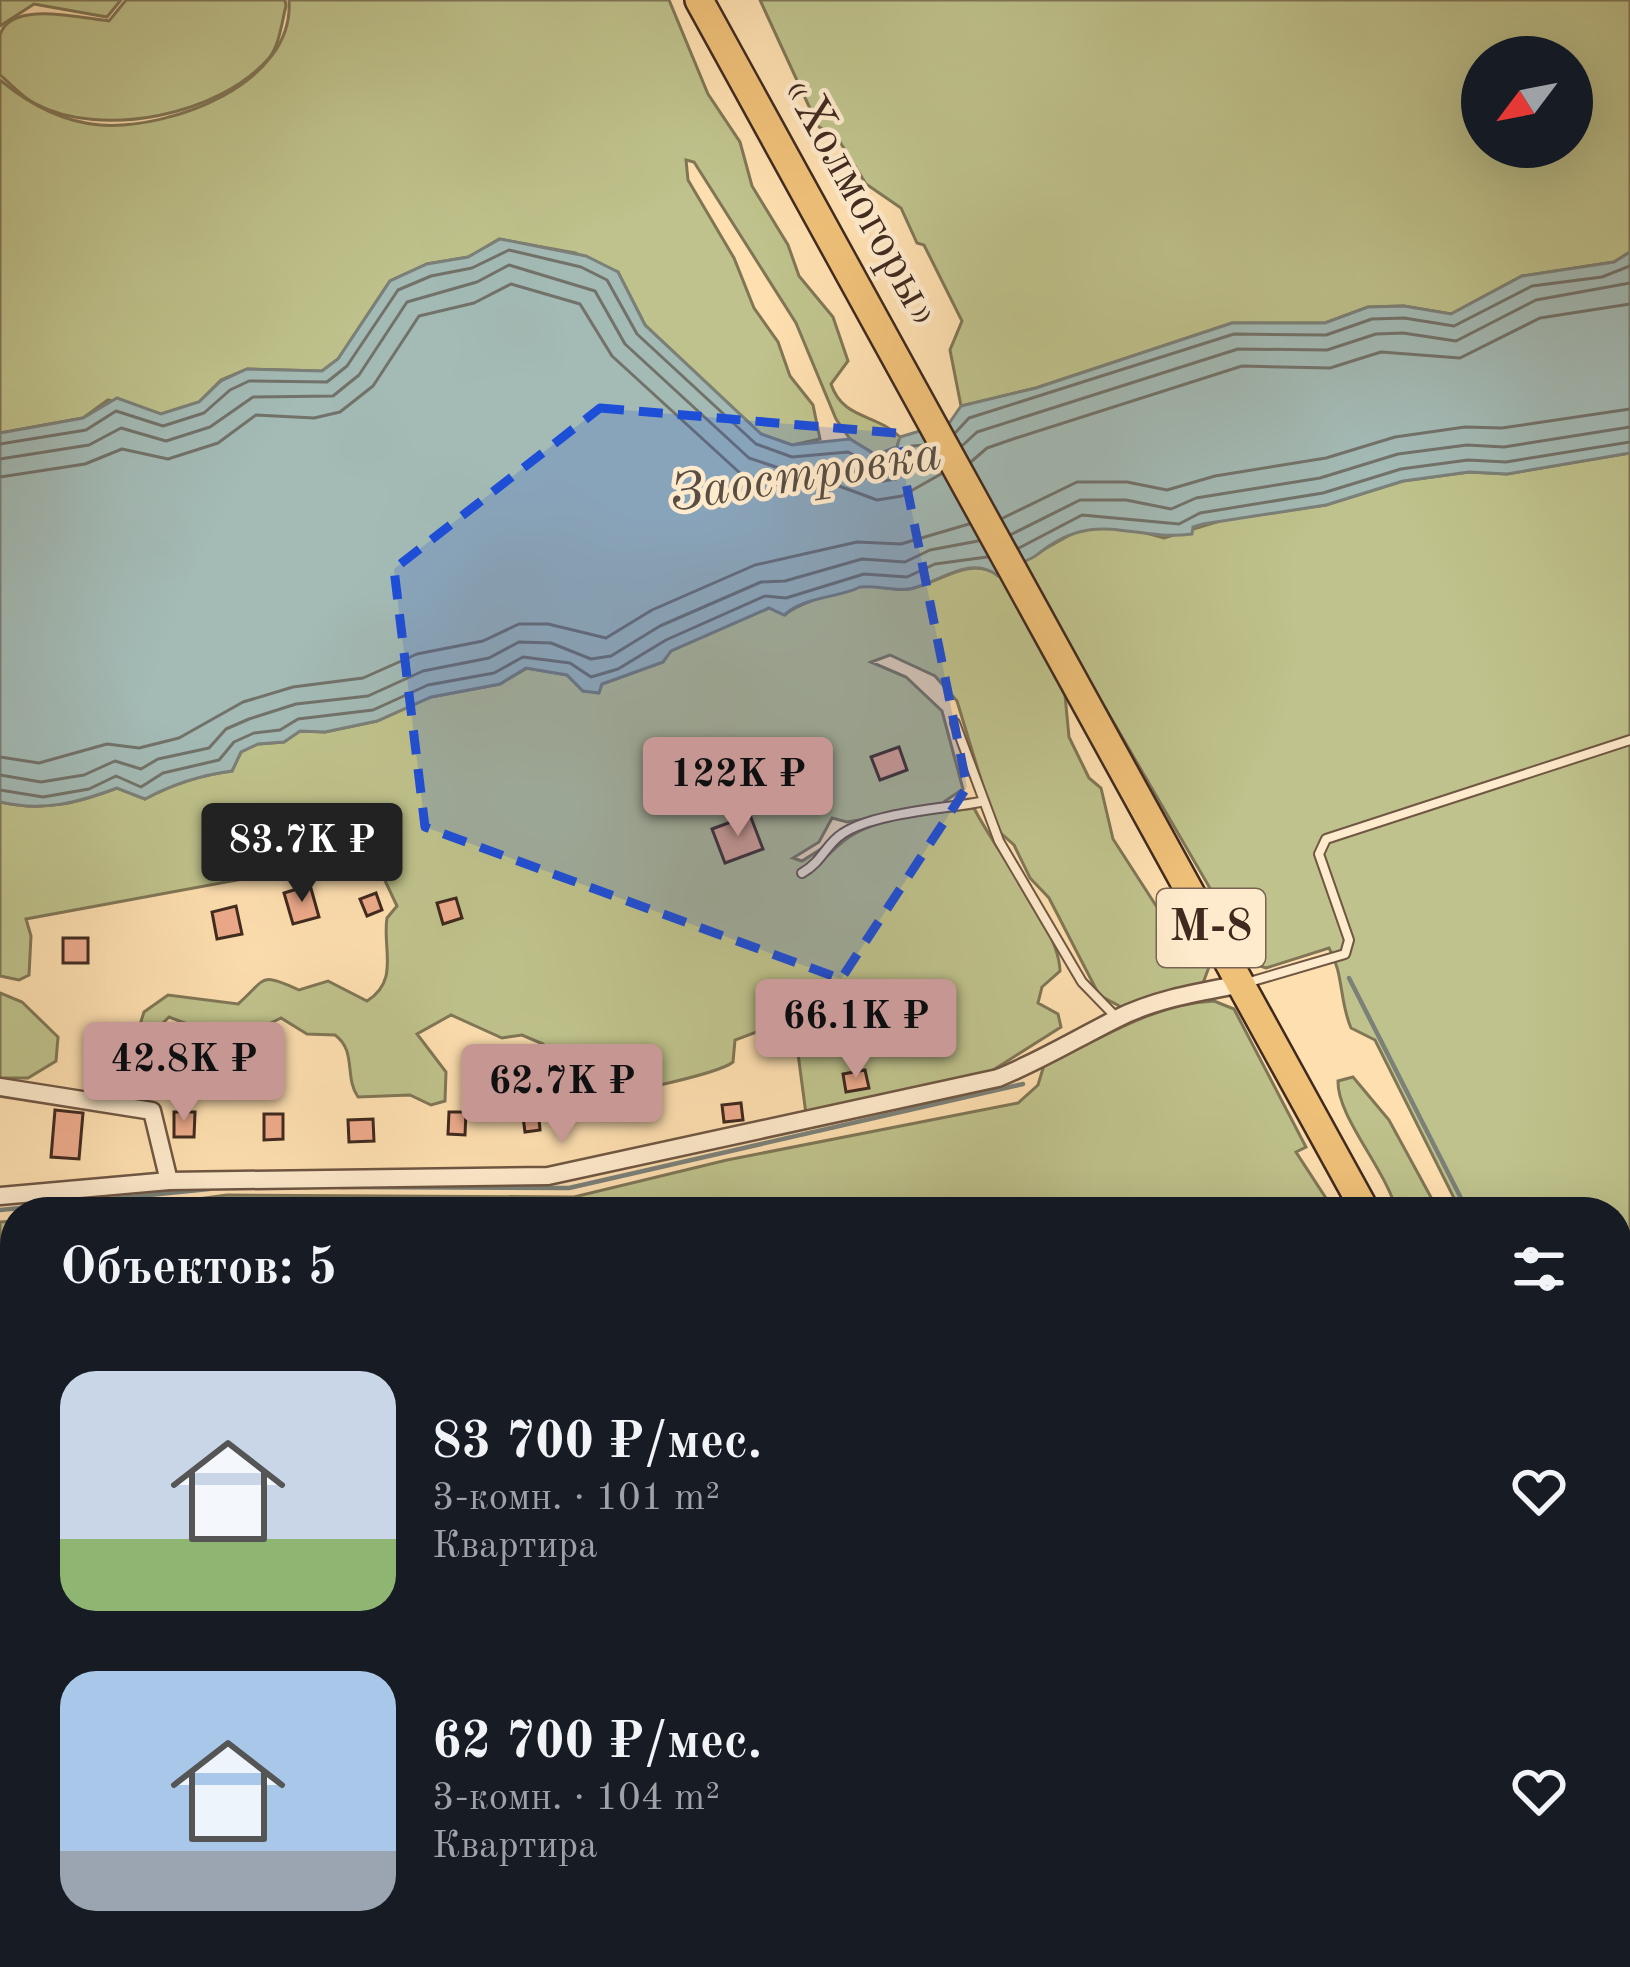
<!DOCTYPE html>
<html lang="ru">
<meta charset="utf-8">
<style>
body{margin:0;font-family:"Old Standard TT",serif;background:#242831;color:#f1f3f6;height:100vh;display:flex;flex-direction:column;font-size:45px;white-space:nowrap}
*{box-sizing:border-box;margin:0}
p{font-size:39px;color:#9ea1a6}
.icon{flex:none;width:66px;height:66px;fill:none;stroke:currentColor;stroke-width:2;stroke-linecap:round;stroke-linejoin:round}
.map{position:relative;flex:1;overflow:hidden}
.sheet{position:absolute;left:0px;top:1197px;width:1632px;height:771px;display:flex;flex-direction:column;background:#171b24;border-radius:48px 48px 0 0;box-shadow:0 12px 48px #0002}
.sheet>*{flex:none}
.needle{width:78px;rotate:238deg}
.fabs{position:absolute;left:1461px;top:36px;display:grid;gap:24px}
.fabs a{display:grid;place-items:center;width:132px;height:132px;border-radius:50%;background:#171b24;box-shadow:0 12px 48px #0002;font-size:60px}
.price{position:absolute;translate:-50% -102px;padding:0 27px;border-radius:12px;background:#c59692;color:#111;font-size:39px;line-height:78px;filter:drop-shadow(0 3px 6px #0008)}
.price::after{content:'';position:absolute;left:50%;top:72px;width:36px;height:27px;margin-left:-18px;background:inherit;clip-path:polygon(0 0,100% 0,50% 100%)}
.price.active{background:#222;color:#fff}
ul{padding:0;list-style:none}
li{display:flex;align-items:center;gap:36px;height:300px;padding:0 60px}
li span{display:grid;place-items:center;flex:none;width:336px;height:240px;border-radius:36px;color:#555}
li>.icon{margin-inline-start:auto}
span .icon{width:144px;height:144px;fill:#fffc;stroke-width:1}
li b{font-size:51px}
h2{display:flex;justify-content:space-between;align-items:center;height:144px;padding:0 60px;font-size:51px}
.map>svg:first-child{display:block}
.green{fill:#bfc28c;stroke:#807656;stroke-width:3;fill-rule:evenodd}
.water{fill:#a3bab5;stroke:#7b8079;stroke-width:3}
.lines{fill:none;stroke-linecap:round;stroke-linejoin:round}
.shore{stroke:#72726a;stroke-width:3}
.stream{stroke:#7b8079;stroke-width:4.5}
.building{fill:#eeab8c;stroke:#402a1f;stroke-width:3}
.service-casing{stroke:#705743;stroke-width:12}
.minor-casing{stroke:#705743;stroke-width:21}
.trunk-casing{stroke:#402a1f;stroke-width:32}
.service{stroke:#feeacc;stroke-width:8}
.minor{stroke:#feeacc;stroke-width:16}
.trunk{stroke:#efc078;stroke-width:27}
.marked{fill:#1d4ed8;fill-opacity:0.2;stroke:#1d4ed8;stroke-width:9;stroke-dasharray:24 15;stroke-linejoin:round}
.labels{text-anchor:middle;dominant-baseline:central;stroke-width:9;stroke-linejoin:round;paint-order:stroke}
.shield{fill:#feeacc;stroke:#796453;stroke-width:3}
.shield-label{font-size:45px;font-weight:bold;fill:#402a1f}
.street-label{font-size:48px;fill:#402a1f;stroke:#feeacc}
.water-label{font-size:51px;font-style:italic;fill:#594e44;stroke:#feeacc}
</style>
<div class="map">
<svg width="1630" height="1967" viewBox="0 0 1630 1967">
<rect width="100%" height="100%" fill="#fedfb0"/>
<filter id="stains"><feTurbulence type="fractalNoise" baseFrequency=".00167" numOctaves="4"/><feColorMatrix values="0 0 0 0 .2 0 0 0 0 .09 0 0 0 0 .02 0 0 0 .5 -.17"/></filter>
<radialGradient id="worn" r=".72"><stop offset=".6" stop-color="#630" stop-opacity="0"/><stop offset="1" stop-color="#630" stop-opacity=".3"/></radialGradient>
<g class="green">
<path d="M0 0H121L107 17 34 4 0 26Z"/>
<path d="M126 0H285L286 6C282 21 279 47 269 58 220 115 102 139 36 104 23 98 11 84 0 75 0 63 0 46 0 35 10 0 80 18 109 21Z"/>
<path d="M289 0H669L708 94 740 142 752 186 788 245 799 276 833 317 848 361 831 384C843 420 876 413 900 437L897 447 876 455 850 439 836 419 796 323 694 162 686 160 688 180 734 258 754 308 778 342 790 376 813 405 820 439 792 445 761 434 645 325 618 272 575 253 499 239 469 257 427 264 390 281 338 359 322 371 247 369 221 380 199 402 161 414 108 400 83 418 0 433V80C29 104 61 122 100 125 170 130 295 84 289 0Z"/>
<path d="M760 0H1630V252L1614 262 1522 276 1451 314 1404 306 1368 307 1325 323H1232L1036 388 961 406 950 350 962 321 924 245 917 243 901 208 866 184 840 142 818 126ZM1482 57H1572V147H1482Z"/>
<path d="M1630 453V1549L1617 1530V1212H1461L1375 1040 1351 1028C1339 1000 1344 974 1329 948L1266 968 1254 964 1057 625 1038 643 1065 695 1069 737 1089 778 1101 788 1113 839 1184 949 1194 957 1203 950 1209 967 1203 983 1125 1009 1099 995 1049 898 1030 878 1014 845 996 829 957 701 935 676 890 655 871 662 906 677 942 711 963 789 945 801 948 805 847 822 832 818 819 842 793 858 802 861 829 844 822 858 799 871 801 876C820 866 829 852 845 840 878 815 935 814 974 808 996 853 1059 927 1060 971L1042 987 1038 1003 1058 1014 1061 1027 990 1072 806 1114 795 1031 767 1028 735 1040 733 1062C719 1074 600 1100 578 1099L560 1084 543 1044 522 1035 502 1038 451 1015 417 1034 446 1072 445 1101 431 1105 410 1095 358 1097C344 1077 357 1051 335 1035L307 1034 281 1018 257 1030 198 1028 169 1017 153 1033 161 1046C178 1051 185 1040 200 1041 223 1043 245 1067 243 1089L224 1098 181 1094 160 1078 138 1031 144 1012 168 995 238 1004C267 979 258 971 299 990L328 981 367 1001C400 980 382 949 387 918L397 906 373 855 26 919 31 936 29 975 19 980 0 976V802C43 812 78 803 117 788L145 799C171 785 200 775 232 771L241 752 258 744 284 742 300 731 325 732 377 721 431 697 500 684 527 668 567 675 583 691 598 692 602 684 663 662 670 651 769 608 785 615C797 603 855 585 872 586 885 587 897 591 910 589 938 584 969 555 998 575L1084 527H1124L1164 538 1223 520 1326 505 1403 481 1469 472 1507 474Z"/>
<path d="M0 993 22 1002 58 1037 56 1061 28 1078H0Z"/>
<path d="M1214 1001 1234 1009 1306 1147 1296 1152 1335 1212H101L227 1195 574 1197 727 1160 1018 1103 1038 1085 1044 1065C1100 1040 1151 1004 1214 1001Z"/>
<path d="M1353 1077 1389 1120 1439 1212H1397C1386 1169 1337 1117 1338 1081Z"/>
<path d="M15 1221V1953H1617V1782L1630 1802V1967H0V1222Z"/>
</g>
<path class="water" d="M500 239 586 256 618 272 645 325 761 434 792 445 850 439 876 455 897 447 900 437 950 422 961 406 1036 388 1232 323H1325L1368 307 1404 306 1451 314 1522 276 1614 262 1630 252V453L1507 474 1469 472 1403 481 1326 505 1203 524 1193 527 1192 534C1129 542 1097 507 1038 554 1029 562 1009 565 998 576 970 553 936 585 908 589 892 591 876 585 860 587 839 598 805 596 784 615L769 608 671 651 663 662 602 684 599 693 583 691 567 675 526 668 500 684 431 697 377 721 325 732 300 731 284 742 258 744 241 752 232 771C201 775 171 785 145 799L117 788C77 803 43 812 0 802V433L83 418 117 398 161 414 199 402 221 381 247 369 322 371 338 359 390 281 427 264 468 257Z"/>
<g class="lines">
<g class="shore">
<path d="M956 432 969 418 1234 334 1326 335 1372 319 1404 318 1454 326 1532 286 1602 277 1630 266"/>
<path d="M0 444 86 430 116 411 163 426 204 413 230 390 249 381 327 382 347 366 398 290 431 276 472 268 509 250 581 267 607 280 637 334 756 444 792 457 848 452 877 467 893 464 912 446 925 445"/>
<path d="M963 445 977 432 1238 349 1327 350 1376 334 1403 333 1456 341 1536 300 1630 283"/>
<path d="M0 459 89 445 121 428 166 441 210 427 253 397 333 396 359 375 407 302 477 282 509 265 595 291 625 344 749 458 791 472 844 468 877 482 896 479 932 458"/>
<path d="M972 461 987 448 1016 438 1242 366 1330 368 1381 352 1460 358 1540 318 1630 304"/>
<path d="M0 477 85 464 122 449 168 459 218 443 256 415 314 418 340 412 373 386 419 316 474 303 511 284 580 304 612 356 741 474 785 489 839 486 877 500 902 496 941 474"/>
<path d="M1003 518 1077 482H1127L1167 490 1215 476 1326 458 1395 437 1465 427 1502 428 1630 409"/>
<path d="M1012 534 1080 500H1126L1171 509 1196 498 1320 478 1398 454 1467 445 1504 447 1630 427"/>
<path d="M1019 548 1082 515 1179 524 1200 513 1323 493 1401 469 1468 460 1506 462 1630 442"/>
<path d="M0 757 39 763 107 744 139 748 179 738 243 702 293 687 363 678 417 654 483 641 519 624H548L606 638 652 610 755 565 857 542 901 544 969 524"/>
<path d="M0 775 41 782 84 775 115 761 141 769 158 759 209 748 226 729 249 719 296 704 368 696 423 671 489 658 519 642 551 643 591 659 611 656 660 626 761 582 785 581 862 559 905 562 930 550 978 541"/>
<path d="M0 790 43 797 89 789 116 776 141 787 163 773 219 760 234 742 254 733 280 730 298 719 373 710 428 685 494 673 523 657 570 663 591 677 618 669 666 640 765 596 786 598 864 574 907 577 935 564 987 557"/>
</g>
<g class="stream">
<path d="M1349 978 1468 1212"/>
<path d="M340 1187 569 1188 1023 1084"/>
<path d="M0 1210 209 1189"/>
<path d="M1617 1498 1630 1521"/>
</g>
</g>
<g class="building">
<path d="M899 747 907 770 880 780 871 757Z"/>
<path d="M750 815 763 849 725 863 712 829Z"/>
<path d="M310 885 319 917 293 924 284 893Z"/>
<path d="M376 893 382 910 367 916 360 899Z"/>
<path d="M456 898 462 918 443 924 437 903Z"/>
<path d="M236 906 242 934 217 939 212 912Z"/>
<rect x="63" y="938" width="25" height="25"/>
<path d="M865 1070 869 1088 846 1092 843 1074Z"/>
<path d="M741 1103 743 1120 724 1122 722 1105Z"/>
<path d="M538 1107 540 1130 525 1132 522 1109Z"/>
<path d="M55 1110 83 1113 79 1159 51 1157Z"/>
<path d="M174 1112H195L194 1137H174Z"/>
<path d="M449 1112H466L465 1135 448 1134Z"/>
<path d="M264 1114H283V1139L264 1140Z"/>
<path d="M373 1119 374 1141 349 1142 348 1120Z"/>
</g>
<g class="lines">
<g class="service-casing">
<g id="service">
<path d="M955 723 999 841 1082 982 1116 1017"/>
<path d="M802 873C823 861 826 844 842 834 872 813 943 809 980 802"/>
<path d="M1246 983 1345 954 1349 940 1319 854 1326 839 1630 740"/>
</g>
</g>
<g class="minor-casing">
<g id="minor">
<path d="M0 1087 152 1111 169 1181"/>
<path d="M0 1196 169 1181 548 1176 998 1078C1040 1061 1076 1039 1116 1019 1155 999 1200 992 1242 984"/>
</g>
</g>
<g class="trunk-casing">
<g id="trunk">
<path d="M699 0 1366 1212"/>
<path d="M1617 1668 1630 1691"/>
</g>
</g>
<use href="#service" class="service"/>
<use href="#minor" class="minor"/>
<use href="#trunk" class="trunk"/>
</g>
<path class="marked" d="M600 408 896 433 967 787 841 979 425 827 394 569Z"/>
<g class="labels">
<rect class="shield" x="1157" y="889" width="108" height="78" rx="9"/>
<g class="shield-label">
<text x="1211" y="928">М-8</text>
</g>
<g class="street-label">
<text transform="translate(861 202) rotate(61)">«Холмогоры»</text>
</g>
<g class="water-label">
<text transform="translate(806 476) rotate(-9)">Заостровка</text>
</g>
</g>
<rect width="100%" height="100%" filter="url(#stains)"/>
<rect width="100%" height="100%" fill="url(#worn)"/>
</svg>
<div class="fabs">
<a><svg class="needle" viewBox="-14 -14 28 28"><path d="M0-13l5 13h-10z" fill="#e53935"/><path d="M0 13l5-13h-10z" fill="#9ea1a6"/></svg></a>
</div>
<b class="price" style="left:738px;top:839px">122K ₽</b>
<b class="price active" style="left:302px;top:905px">83.7K ₽</b>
<b class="price" style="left:856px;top:1081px">66.1K ₽</b>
<b class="price" style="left:184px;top:1124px">42.8K ₽</b>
<b class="price" style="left:562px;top:1146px">62.7K ₽</b>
<section class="sheet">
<h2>Объектов: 5<svg class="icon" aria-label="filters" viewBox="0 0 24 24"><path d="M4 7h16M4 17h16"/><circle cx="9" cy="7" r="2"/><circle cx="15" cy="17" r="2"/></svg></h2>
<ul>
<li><span style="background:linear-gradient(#c9d6e8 70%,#8fb573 0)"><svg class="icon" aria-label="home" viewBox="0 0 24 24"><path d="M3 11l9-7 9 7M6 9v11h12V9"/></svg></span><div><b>83 700 ₽/мес.</b><p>3-комн. · 101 m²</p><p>Квартира</p></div><svg class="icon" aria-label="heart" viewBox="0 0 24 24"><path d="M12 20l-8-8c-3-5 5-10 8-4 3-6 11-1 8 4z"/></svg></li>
<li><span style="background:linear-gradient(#a9c7e8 75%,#9aa5b1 0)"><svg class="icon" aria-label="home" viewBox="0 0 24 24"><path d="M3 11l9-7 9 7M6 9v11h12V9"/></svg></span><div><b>62 700 ₽/мес.</b><p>3-комн. · 104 m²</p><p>Квартира</p></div><svg class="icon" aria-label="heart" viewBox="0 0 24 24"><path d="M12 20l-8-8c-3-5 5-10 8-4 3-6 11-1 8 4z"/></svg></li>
</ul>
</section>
</div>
